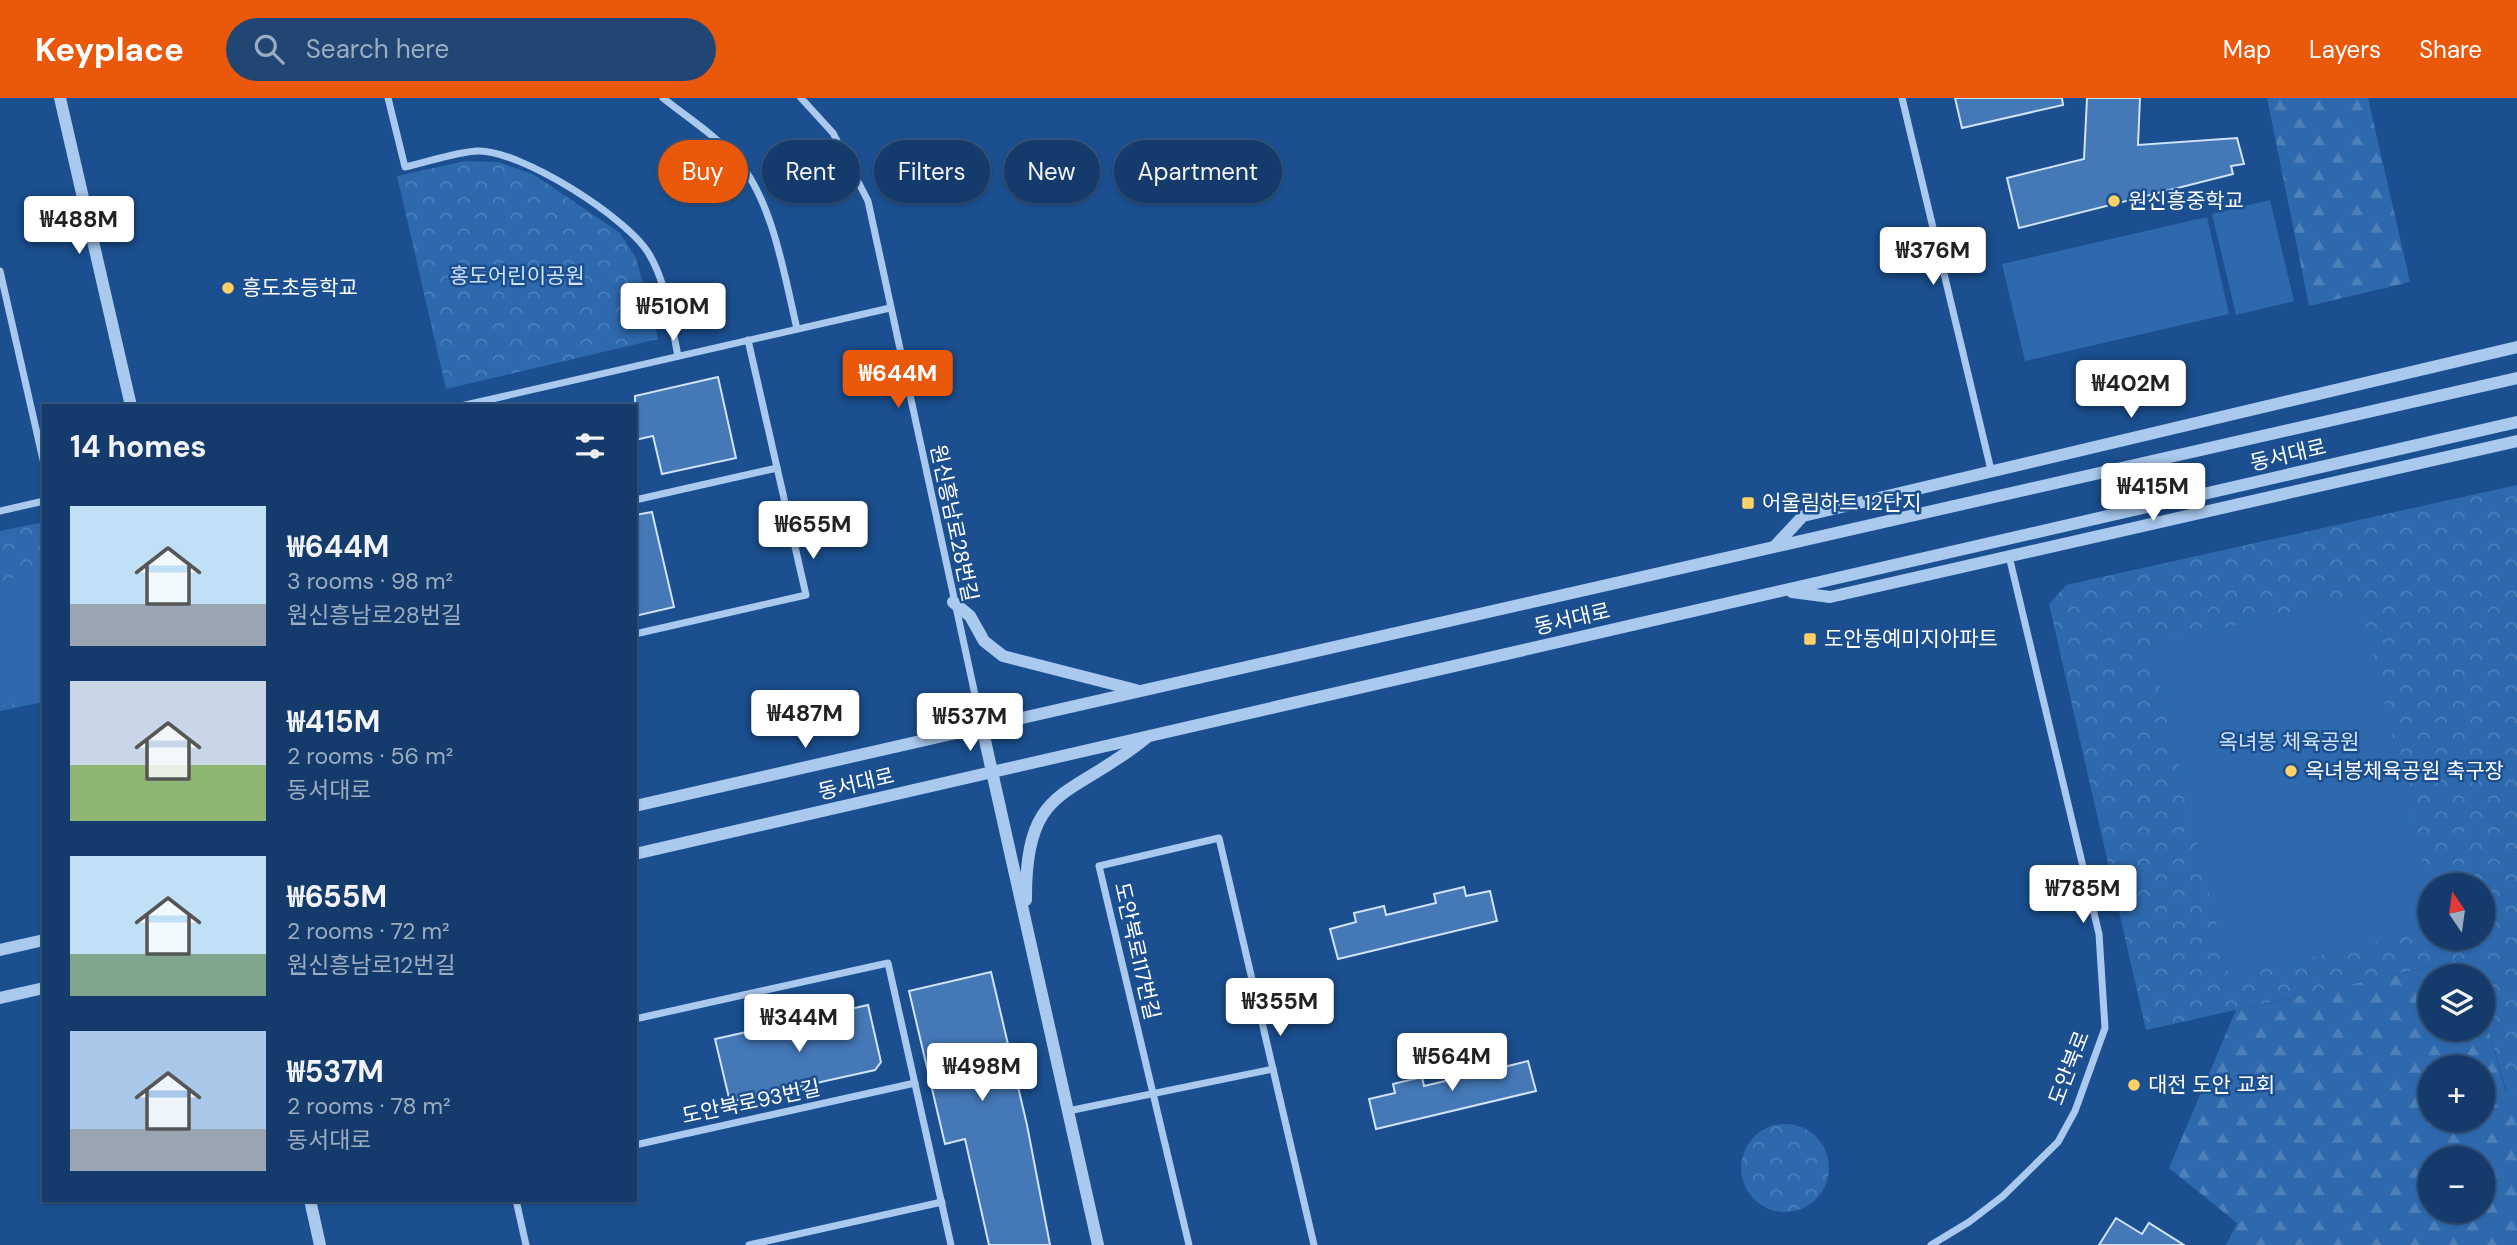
<!DOCTYPE html>
<meta charset="utf-8">
<style>
body{margin:0;font-family:"DM Sans","Noto Sans KR",sans-serif;background:#214673;color:#f1f3f6;height:100vh;display:flex;flex-direction:column;font-size:26px;white-space:nowrap}
*{box-sizing:border-box;margin:0}
p{font-size:23px;color:#9dadc1}
.icon{flex:none;width:38px;height:38px;fill:none;stroke:currentColor;stroke-width:2;stroke-linecap:round;stroke-linejoin:round}
.map{position:relative;flex:1;overflow:hidden}
.panel{position:absolute;left:42px;top:306px;width:595px;height:798px;display:flex;flex-direction:column;background:#143b6b;border-radius:0px;box-shadow:0 2px 5px #0004,0 0 0 2px #33557e}
.panel>*{flex:none}
.guide{position:absolute;left:658px;top:42px;width:665px;height:63px;display:flex;gap:14px}
.needle{width:46px;rotate:347deg}
.tools{position:absolute;left:2418px;top:775px;display:grid;gap:14px}
.tools a{display:grid;place-items:center;width:77px;height:77px;border-radius:50%;background:#143b6b;box-shadow:0 2px 5px #0004,0 0 0 2px #33557e;font-size:35px}
.price{position:absolute;translate:-50% -60px;padding:0 16px;border-radius:7px;background:#fff;color:#222;font-size:23px;line-height:46px;filter:drop-shadow(0 2px 4px #0008)}
.price::after{content:'';position:absolute;left:50%;top:42px;width:21px;height:16px;margin-left:-10px;background:inherit;clip-path:polygon(0 0,100% 0,50% 100%)}
.price.selected{background:#ea580c;color:#fff}
ul{padding:0;list-style:none}
li{display:flex;align-items:center;gap:21px;height:175px;padding:0 28px}
li span{display:grid;place-items:center;flex:none;width:196px;height:140px;border-radius:0px;color:#555}
li>.icon{margin-inline-start:auto}
span .icon{width:84px;height:84px;fill:#fffc;stroke-width:1}
li b{font-size:30px}
h2{display:flex;justify-content:space-between;align-items:center;height:84px;padding:0 28px;font-size:30px}
.pill{padding:0 24px;border-radius:32px;background:#143b6b;box-shadow:0 2px 5px #0004,0 0 0 2px #33557e;font-size:24px;line-height:63px}
.pill.selected{background:#ea580c;color:#fff}
header{display:flex;align-items:center;gap:42px;box-sizing:border-box;height:98px;padding:0 35px;background:#ea580c;color:#fff}
header strong{font-size:33px}
nav{display:flex;gap:38px;margin-inline-start:auto;font-size:24px}
.search{width:490px;height:63px;background:#214673;display:flex;align-items:center;gap:18px;box-sizing:border-box;padding:0 24px;border-radius:38px;color:#9dadc1;font-size:26px}
.map>svg:first-child{display:block}
.forest{fill:url(#forest-firs);fill-rule:evenodd}
.park{fill:url(#park-crowns);fill-rule:evenodd}
.pitch{fill:#2e69ad}
.building{fill:#4478b7;stroke:#cfe3fa;stroke-width:2}
.lines{fill:none;stroke-linecap:round;stroke-linejoin:round}
.minor{stroke:#a9c9ee;stroke-width:7}
.tertiary{stroke:#a9c9ee;stroke-width:12}
.poi-dot{fill:#ffd166;stroke:#1b4f8f;stroke-width:2.5}
.labels{text-anchor:middle;dominant-baseline:central;stroke-width:5;stroke-linejoin:round;paint-order:stroke}
.poi-label{font-size:21px;fill:#fff;stroke:#1b4f8f;text-anchor:start}
.park-label{font-size:21px;fill:#cfe3fa;stroke:#1b4f8f}
.street-label{font-size:21px;fill:#fff;stroke:#1b4f8f}
</style>
<header>
<strong>Keyplace</strong>
<div class="search"><svg class="icon" aria-label="search" viewBox="0 0 24 24"><circle cx="10" cy="10" r="6"/><path d="M15 15l6 6"/></svg>Search here</div>
<nav><a>Map</a><a>Layers</a><a>Share</a></nav>
</header>
<div class="map">
<svg width="2517" height="1147" viewBox="0 0 2517 1147">
<defs>
<pattern id="forest-firs" width="22" height="20" patternUnits="userSpaceOnUse" patternTransform="scale(1.75)"><rect width="22" height="20" fill="#2e69ad"/><path d="M5 1l3.5 6h-7zM16 11l3.5 6h-7z" fill="#4d80b9"/></pattern>
<pattern id="park-crowns" width="20" height="18" patternUnits="userSpaceOnUse" patternTransform="scale(1.75)"><rect width="20" height="18" fill="#2e69ad"/><path d="M2 6a3 3 0 1 1 6 0M12 15a3 3 0 1 1 6 0" fill="none" stroke="#4d80b9"/></pattern>
</defs>
<rect width="100%" height="100%" fill="#1b4f8f"/>
<g class="forest">
<path d="M2267 0H2368L2410 184 2309 208Z"/>
<path d="M2469 860 2474 878H2431V931H2483V912L2506 994 2517 992V1147H2226L2237 1125 2169 1070 2236 912ZM2431 970H2483V1022H2431ZM2431 1060H2483V1113H2431Z"/>
</g>
<g class="park">
<path d="M465 63 498 64 533 76 620 135 636 160 658 241 446 291 397 78Z"/>
<path d="M2517 387V992L2507 995 2483 912V878H2474L2468 860 2146 932 2049 506 2066 487ZM2431 788H2483V840H2431Z"/>
<path d="M44 424V604L0 613V433Z"/>
<circle cx="1785" cy="1070" r="44"/>
</g>
<g class="pitch">
<path d="M2270 102 2294 203 2236 217 2212 116Z"/>
<path d="M2207 119 2229 216 2025 263 2002 166Z"/>
<path d="M44 474V599L0 608V483Z"/>
<path d="M2359 498 2431 799V831L2229 879 2150 547Z"/>
</g>
<g class="building">
<path d="M1955 0H2062L2063 7 1962 30Z"/>
<path d="M2087 0H2140L2138 47 2237 40 2244 66 2231 68 2233 76 2019 130 2007 80 2084 61Z"/>
<path d="M718 279 736 360 662 376 653 338 635 342V298Z"/>
<path d="M652 414 674 509 635 518V417Z"/>
<path d="M1464 789 1466 798 1490 793 1497 823 1338 861 1330 831 1356 824 1354 815 1384 808 1386 817 1436 805 1434 796Z"/>
<path d="M991 874 1027 1027 1050 1147H989L965 1041 945 1046 909 893Z"/>
<path d="M868 907 881 964 875 972 730 1004 715 941Z"/>
<path d="M1502 960 1504 969 1528 963 1536 993 1376 1031 1369 1001 1395 995 1393 986 1422 979 1424 988 1475 976 1472 967Z"/>
<path d="M2116 1120 2142 1136 2149 1125 2184 1147H2099Z"/>
</g>
<g class="lines">
<g class="minor">
<path d="M388 0 405 69C428 64 455 54 478 53 521 52 628 120 649 156 667 186 671 225 678 258"/>
<path d="M663 0C688 20 718 39 738 63 773 104 785 180 797 231"/>
<path d="M801 0 833 35 868 103 982 629"/>
<path d="M1902 0 1991 372"/>
<path d="M0 173 44 366"/>
<path d="M461 308 890 210"/>
<path d="M635 402 777 370"/>
<path d="M0 413 44 403"/>
<path d="M635 536 806 497 748 242"/>
<path d="M635 921 888 865 951 1147"/>
<path d="M1068 1013 1273 971"/>
<path d="M635 1047 915 985"/>
<path d="M516 1102 526 1147"/>
<path d="M749 1147 942 1104"/>
<path d="M1189 1147 1099 768 1219 740 1314 1147"/>
<path d="M1931 1147 1969 1124 2003 1098 2058 1044 2075 1013 2105 930 2099 836 2009 458"/>
</g>
<g class="tertiary">
<path d="M60 0 131 308"/>
<path d="M1775 448 1803 418 2517 249"/>
<path d="M1792 494 1830 499 2517 343"/>
<path d="M953 504 970 518 984 543 1003 558 1136 592"/>
<path d="M982 629 1098 1147"/>
<path d="M635 708 2517 280"/>
<path d="M635 756 2517 324"/>
<path d="M1026 802C1025 685 1070 702 1146 640"/>
<path d="M0 852 44 842"/>
<path d="M0 900 44 890"/>
<path d="M310 1102 320 1147"/>
</g>
</g>
<g class="poi-dot">
<circle cx="2114" cy="103" r="7"/>
<circle cx="228" cy="190" r="7"/>
<rect x="1741" y="398" width="14" height="14" rx="3.5"/>
<rect x="1803" y="534" width="14" height="14" rx="3.5"/>
<circle cx="2291" cy="673" r="7"/>
<circle cx="2134" cy="987" r="7"/>
</g>
<g class="labels">
<g class="poi-label">
<text x="2128" y="103">원신흥중학교</text>
<text x="242" y="190">흥도초등학교</text>
<text x="1762" y="405">어울림하트 12단지</text>
<text x="1824" y="541">도안동예미지아파트</text>
<text x="2305" y="673">옥녀봉체육공원 축구장</text>
<text x="2148" y="987">대전 도안 교회</text>
</g>
<g class="park-label">
<text x="517" y="178">홍도어린이공원</text>
<text x="2289" y="644">옥녀봉 체육공원</text>
</g>
<g class="street-label">
<text transform="translate(2288 357) rotate(-13)">동서대로</text>
<text transform="translate(954 425) rotate(78)">원신흥남로28번길</text>
<text transform="translate(1572 521) rotate(-13)">동서대로</text>
<text transform="translate(856 686) rotate(-13)">동서대로</text>
<text transform="translate(1137 853) rotate(77)">도안북로117번길</text>
<text transform="translate(2069 970) rotate(-69)">도안북로</text>
<text transform="translate(751 1004) rotate(-12)">도안북로93번길</text>
</g>
</g>
</svg>
<div class="tools">
<a><svg class="needle" viewBox="-14 -14 28 28"><path d="M0-13l5 13h-10z" fill="#e53935"/><path d="M0 13l5-13h-10z" fill="#9dadc1"/></svg></a>
<a><svg class="icon" aria-label="layers" viewBox="0 0 24 24"><path d="M12 4l9 5-9 5-9-5zM3 14l9 5 9-5"/></svg></a>
<a>+</a>
<a>−</a>
</div>
<b class="price" style="left:79px;top:158px">₩488M</b>
<b class="price" style="left:1933px;top:189px">₩376M</b>
<b class="price" style="left:673px;top:245px">₩510M</b>
<b class="price selected" style="left:898px;top:312px">₩644M</b>
<b class="price" style="left:2131px;top:322px">₩402M</b>
<b class="price" style="left:2153px;top:425px">₩415M</b>
<b class="price" style="left:813px;top:463px">₩655M</b>
<b class="price" style="left:805px;top:652px">₩487M</b>
<b class="price" style="left:970px;top:655px">₩537M</b>
<b class="price" style="left:2083px;top:827px">₩785M</b>
<b class="price" style="left:1280px;top:940px">₩355M</b>
<b class="price" style="left:799px;top:956px">₩344M</b>
<b class="price" style="left:1452px;top:995px">₩564M</b>
<b class="price" style="left:982px;top:1005px">₩498M</b>
<div class="guide">
<a class="pill selected">Buy</a>
<a class="pill">Rent</a>
<a class="pill">Filters</a>
<a class="pill">New</a>
<a class="pill">Apartment</a>
</div>
<section class="panel">
<h2>14 homes<svg class="icon" aria-label="filters" viewBox="0 0 24 24"><path d="M4 7h16M4 17h16"/><circle cx="9" cy="7" r="2"/><circle cx="15" cy="17" r="2"/></svg></h2>
<ul>
<li><span style="background:linear-gradient(#bfe0f5 70%,#9aa5b1 0)"><svg class="icon" aria-label="home" viewBox="0 0 24 24"><path d="M3 11l9-7 9 7M6 9v11h12V9"/></svg></span><div><b>₩644M</b><p>3 rooms · 98 m²</p><p>원신흥남로28번길</p></div></li>
<li><span style="background:linear-gradient(#c9d6e8 60%,#8fb573 0)"><svg class="icon" aria-label="home" viewBox="0 0 24 24"><path d="M3 11l9-7 9 7M6 9v11h12V9"/></svg></span><div><b>₩415M</b><p>2 rooms · 56 m²</p><p>동서대로</p></div></li>
<li><span style="background:linear-gradient(#bfe0f5 70%,#7fa58c 0)"><svg class="icon" aria-label="home" viewBox="0 0 24 24"><path d="M3 11l9-7 9 7M6 9v11h12V9"/></svg></span><div><b>₩655M</b><p>2 rooms · 72 m²</p><p>원신흥남로12번길</p></div></li>
<li><span style="background:linear-gradient(#a9c7e8 70%,#9aa5b1 0)"><svg class="icon" aria-label="home" viewBox="0 0 24 24"><path d="M3 11l9-7 9 7M6 9v11h12V9"/></svg></span><div><b>₩537M</b><p>2 rooms · 78 m²</p><p>동서대로</p></div></li>
</ul>
</section>
</div>
